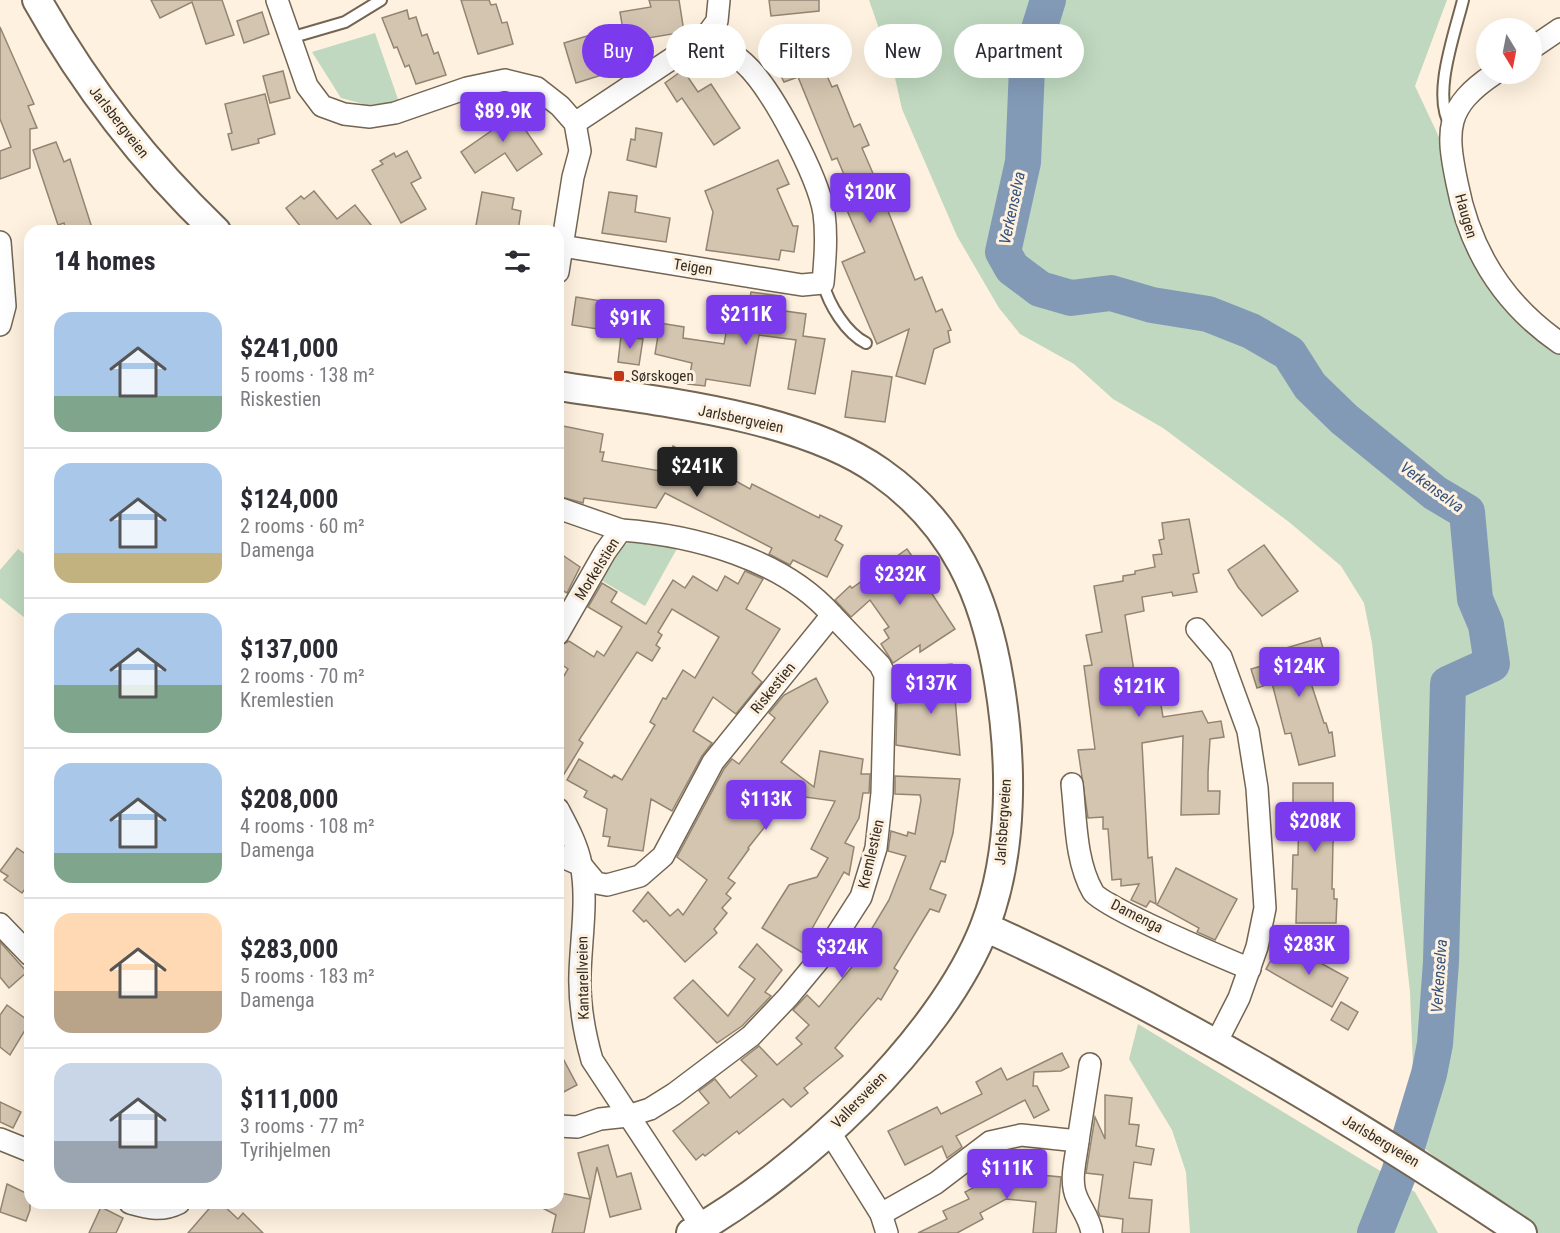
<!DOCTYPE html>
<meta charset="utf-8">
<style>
body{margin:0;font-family:"Roboto Condensed",sans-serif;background:#f7f7f7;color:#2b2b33;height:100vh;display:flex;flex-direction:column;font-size:22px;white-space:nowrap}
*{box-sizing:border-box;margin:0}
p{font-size:20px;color:#7c7c81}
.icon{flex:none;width:33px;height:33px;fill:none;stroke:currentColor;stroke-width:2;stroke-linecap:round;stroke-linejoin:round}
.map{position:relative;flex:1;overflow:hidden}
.panel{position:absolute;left:24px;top:225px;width:540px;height:984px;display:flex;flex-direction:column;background:#fff;border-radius:18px;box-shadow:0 6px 24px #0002}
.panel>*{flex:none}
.guide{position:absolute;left:582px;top:24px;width:570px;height:54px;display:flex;gap:12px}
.needle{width:39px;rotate:170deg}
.buttons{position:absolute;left:1476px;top:18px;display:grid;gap:12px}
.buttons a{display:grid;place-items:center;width:66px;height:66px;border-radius:50%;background:#fff;box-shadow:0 6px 24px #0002;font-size:30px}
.price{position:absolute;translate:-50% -51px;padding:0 14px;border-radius:6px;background:#7c3aed;color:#fff;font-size:20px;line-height:39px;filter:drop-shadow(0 2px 3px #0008)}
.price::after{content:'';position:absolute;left:50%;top:36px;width:18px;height:14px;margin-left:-9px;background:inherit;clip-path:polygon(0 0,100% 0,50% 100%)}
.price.selected{background:#222;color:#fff}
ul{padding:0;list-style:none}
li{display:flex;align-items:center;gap:18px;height:150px;padding:0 30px}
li+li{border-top:2px solid #e1e1e2}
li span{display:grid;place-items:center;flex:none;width:168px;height:120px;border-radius:18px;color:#555}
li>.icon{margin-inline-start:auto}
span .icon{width:72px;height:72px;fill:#fffc;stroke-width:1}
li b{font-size:26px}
h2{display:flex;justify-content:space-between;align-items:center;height:72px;padding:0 30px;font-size:26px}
.tag{padding:0 21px;border-radius:27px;background:#fff;box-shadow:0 6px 24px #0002;font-size:21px;line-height:54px}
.tag.selected{background:#7c3aed;color:#fff}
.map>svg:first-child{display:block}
.green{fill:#bfd8bf}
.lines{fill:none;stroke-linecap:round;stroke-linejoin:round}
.river{stroke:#839ab7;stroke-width:36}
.building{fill:#d4c5b0;stroke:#938571;stroke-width:1.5}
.lane-casing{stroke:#736552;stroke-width:14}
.street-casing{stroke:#736552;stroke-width:24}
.secondary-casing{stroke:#736552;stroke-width:32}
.lane{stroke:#fff;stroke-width:10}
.street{stroke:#fff;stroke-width:21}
.secondary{stroke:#fff;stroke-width:28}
.poi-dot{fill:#c2371a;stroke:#fef1df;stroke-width:2}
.labels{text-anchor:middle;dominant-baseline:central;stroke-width:6;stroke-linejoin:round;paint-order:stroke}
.street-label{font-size:15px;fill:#332d25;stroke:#fef1df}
.poi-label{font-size:15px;fill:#332d25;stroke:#fef1df;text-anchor:start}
.water-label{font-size:16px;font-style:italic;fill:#32537e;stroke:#fef1df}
</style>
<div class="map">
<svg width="1560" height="1233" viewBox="0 0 1560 1233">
<rect width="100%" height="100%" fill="#fef1df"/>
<g class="green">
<path d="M869 0H1447L1415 86 1530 331 1560 353V1233H1533L1416 1142 1410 992 1372 643 1364 603 1341 566 1289 522 1163 428 1113 399 1074 364 1020 334 999 308 957 236 902 109 893 69Z"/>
<path d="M375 33 399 102 367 105 341 98 312 52Z"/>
<path d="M632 540 679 545 645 606 599 579 619 549Z"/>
<path d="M18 549 30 558V622L0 598V570Z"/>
<path d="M1138 1024 1415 1192 1438 1233H1190L1186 1172 1172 1130 1129 1059Z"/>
</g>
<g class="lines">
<path class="river" d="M1048 0 1027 68 1023 162 1003 252 1012 268 1040 289 1071 298 1111 293 1152 305 1208 314 1251 331 1289 353 1310 386 1344 419 1435 493 1467 512 1475 599 1486 625 1492 664 1448 684 1441 962 1435 1044 1429 1074 1399 1173 1375 1233"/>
</g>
<g class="building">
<path d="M151 0H222L234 35 206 44 192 2 160 18Z"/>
<path d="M461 0H489L491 5 496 4 502 23 507 22 513 44 478 54Z"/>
<path d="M649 0H679L684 32 625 42 620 12 651 7Z"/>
<path d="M769 0H819V11L771 16Z"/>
<path d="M407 10 409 19 416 17 422 36 427 34 434 54 438 52 446 75 416 84 409 65 405 67 397 47 394 48 382 18Z"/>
<path d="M262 12 269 34 244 43 237 21Z"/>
<path d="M0 27 34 104 28 106 37 128 30 129V168L0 179V151L11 147 0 119Z"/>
<path d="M587 36H594L605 74 576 83 564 43Z"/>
<path d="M823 37 830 51 818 56 832 87 837 85 854 127 860 124 869 145 862 148 878 185 884 184 893 203 886 206 915 280 922 277 936 312 942 309 951 330 948 331 950 342 934 349 925 384 896 376 909 329 877 344 842 262 865 252 846 208 851 207 847 199 853 196 837 158 832 160 798 77 784 82 773 60 783 55 781 50 801 41 803 46Z"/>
<path d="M683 70 698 92 711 84 740 128 714 145 682 98 677 102 665 83Z"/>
<path d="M283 71 290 98 270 103 263 76Z"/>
<path d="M265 94 275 134 258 139 259 143 232 150 228 134 232 133 225 104Z"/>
<path d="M509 106 542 154 517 171 505 153 475 173 461 152 491 131 485 122Z"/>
<path d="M636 128 662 133 656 167 627 160 631 139 635 140Z"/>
<path d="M56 142 64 162 70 159 93 231H66L64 223 58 225 33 150Z"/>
<path d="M407 151 421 178 411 183 426 209 401 223 372 170 383 164 380 161 394 153 396 157Z"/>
<path d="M778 160 789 184 777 189 793 226H798L794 252 781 250 779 260 706 250 713 212 705 191Z"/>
<path d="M314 191 337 219 355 205 376 231H304L286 208 301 196 304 199Z"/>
<path d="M482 192 514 198 512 209 521 211 518 231H475Z"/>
<path d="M609 192 637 196 635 212 670 218 666 242 602 233Z"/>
<path d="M751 292 780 296 778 310 806 314 803 336 825 339 815 394 788 389 796 340 759 335 750 386 706 379 705 386 688 384 692 363 655 354 660 323 684 327 683 338 724 344 730 312 747 315Z"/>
<path d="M576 297 627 305 622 333 572 325Z"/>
<path d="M621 336 643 339 639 365 618 362Z"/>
<path d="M852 371 892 377 885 422 845 417Z"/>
<path d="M558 425 603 434 600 452H604L602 461 660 471 673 446 750 489 752 484 819 518 820 515 842 526 835 540 843 545 827 577 793 560 790 565 769 554 772 548 665 493 656 508 584 498 583 503 558 496Z"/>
<path d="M1189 519 1199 573 1193 574 1197 592 1173 596 1172 592 1142 597 1144 611 1125 615 1139 702 1160 699 1163 717 1202 711 1208 723 1221 721 1224 737 1210 739 1208 773V791H1220L1219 814 1181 815 1183 736 1142 743 1148 858 1152 857 1156 904 1150 901 1146 907 1131 900 1139 884 1121 886V879L1112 880 1108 829H1103V817L1088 818 1078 750 1095 749 1084 666 1092 665 1086 635 1102 632 1094 586 1123 581V576L1135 574V571L1155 567 1153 555 1162 554 1159 540 1164 539 1162 523Z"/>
<path d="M1264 545 1298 591 1262 616 1238 587 1228 570Z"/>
<path d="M907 549 923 572 919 574 955 629 920 652V645L893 663 881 644 889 638 884 630 889 627 870 600 851 617 835 600 850 586 852 588Z"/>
<path d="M558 552 580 567 567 593 558 588Z"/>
<path d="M745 571 763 579 746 609 780 629 752 673 762 682 736 714 713 697 693 731 712 743 702 756 672 811 651 799 643 851 608 846 610 837 603 836 607 809 584 797 587 791 567 780 579 759 612 778 614 775 622 780 655 725 650 722 663 698 666 699 683 670 695 678 719 637 672 609 658 632 662 635 656 645 660 648 652 661 637 652 579 740 583 743 558 784V686L568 669 558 662V647L569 641 594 657 597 651 604 656 622 627 588 607 602 583 617 592 611 602 646 624 673 580 685 588 693 576 717 591 725 576 738 584Z"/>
<path d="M1320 638 1328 665 1307 671 1324 723H1326L1329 733 1332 732 1335 756 1299 765 1291 733 1285 734 1272 683 1257 688 1251 669 1272 663 1269 653Z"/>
<path d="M952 664 960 755 896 745 897 703 924 701 922 667Z"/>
<path d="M816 678 828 702 781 762 814 787 820 751 863 759 861 774H870L869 793H863L859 818 845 843 854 847 849 875 844 872 809 934 813 937 803 953 762 928 789 885 817 877 828 858 811 849 835 801 790 795 748 848 749 849 728 878 735 883 726 894 731 898 722 908 727 913 714 929 717 933 685 962 646 920 644 922 633 911 648 892 670 916 678 909 683 915 707 880 677 857 724 769 732 759 739 764 775 718 769 713 784 695Z"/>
<path d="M895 776 960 779 953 833 945 862 941 861 930 889 946 895 939 912 930 909 894 968 898 971 881 1000 878 998 835 1048 843 1056 804 1088 808 1093 791 1107 783 1099 739 1134 737 1131 705 1156 703 1154 696 1160 673 1131 709 1103 699 1091 715 1079 730 1098 757 1076 741 1060 759 1046 777 1065 802 1044 796 1038 809 1025 793 1010 807 995 819 1007 856 962 849 958 861 938 865 940 889 900 906 856 888 851 891 831 907 836 908 832 915 834 921 800 920 795 895 794Z"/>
<path d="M1293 783H1333V806L1335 817H1338V833H1335L1333 843 1332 889H1334V899H1337L1336 923H1296L1297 889H1292L1293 855H1298L1299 811H1293Z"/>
<path d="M17 848 30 857V882L22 893 4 880 8 876 0 871Z"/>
<path d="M1176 868 1237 899 1215 940 1197 932 1199 928 1157 905Z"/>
<path d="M0 942 27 972 9 988 0 977Z"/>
<path d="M757 944 782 970 765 992 771 996 742 1026 717 1043 674 998 693 980 728 1016 755 979 739 967Z"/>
<path d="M1295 949 1348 978 1332 1007 1266 969 1276 951 1295 961Z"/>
<path d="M1341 1002 1358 1012 1348 1030 1331 1020Z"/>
<path d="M7 1005 30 1022 10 1055 0 1047V1015Z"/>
<path d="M558 1049 577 1085 558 1095Z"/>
<path d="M1062 1053 1069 1067 1061 1071 1034 1072 1033 1086H1037L1049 1110 1034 1118 1025 1100 956 1136 962 1147 947 1158 942 1146 905 1165 888 1131 937 1107 941 1114 982 1094 976 1082 1001 1068 1007 1080Z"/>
<path d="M1105 1095 1132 1098 1129 1124 1139 1125 1136 1146 1154 1149 1151 1165 1134 1162 1129 1198 1152 1200 1149 1233H1122L1123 1219 1100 1216 1098 1211 1103 1175 1086 1173 1095 1117 1105 1139Z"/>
<path d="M0 1102 21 1112 13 1128 0 1122Z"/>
<path d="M608 1145 617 1177 631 1173 641 1209 610 1217 597 1167 584 1233H552L556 1215 533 1203H558L560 1193 590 1199 578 1153Z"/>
<path d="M1021 1163 1042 1165 1041 1175 1061 1177 1056 1233H1033L1036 1202 1006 1199 980 1213 983 1219 957 1233H918L947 1219 943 1211 969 1199 965 1192Z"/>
<path d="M7 1184 30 1195V1210L26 1221 0 1212Z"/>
<path d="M214 1203H221L238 1219 243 1213 263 1233H188Z"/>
<path d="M101 1207 123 1218 116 1233H89Z"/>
</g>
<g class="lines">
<g class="lane-casing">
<g id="lane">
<path d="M290 38 345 22 381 0"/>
<path d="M1451 126C1431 97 1455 33 1463 0"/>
<path d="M823 283C829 305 846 333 866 343"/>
</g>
</g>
<g class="street-casing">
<g id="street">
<path d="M277 0 307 86 322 106 344 114 370 117 395 113 467 88 505 80 537 88 560 106 575 123 580 151 573 177 558 272"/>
<path d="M1532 48 1560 29"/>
<path d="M1494 74C1445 107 1446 130 1457 183 1470 251 1503 304 1560 343"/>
<path d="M575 123 706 36 717 21 719 0"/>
<path d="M0 242 5 306 0 325"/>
<path d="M562 246 802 285 823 283C825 260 827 236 824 213 818 177 772 88 744 63 733 53 719 45 706 36"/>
<path d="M558 508 621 530 605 552 558 634"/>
<path d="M1197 629 1221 657 1248 731 1257 788 1265 908 1257 947 1239 998 1216 1043"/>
<path d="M1072 784C1076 818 1075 861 1093 892 1102 907 1226 959 1250 969"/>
<path d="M558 809C567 826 577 844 581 864 588 899 581 938 580 974 579 1003 584 1032 592 1060L702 1227"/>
<path d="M558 855 581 865 596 883 607 885 640 876 663 856 713 762 832 615C783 559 693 535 621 530"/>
<path d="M0 924 30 955"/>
<path d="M558 1126 577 1127 600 1119 628 1116 650 1109 674 1094 751 1036 788 997 827 950 861 897 876 848 882 793 885 675 880 665 832 615"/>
<path d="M829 1131 881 1214 887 1233"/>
<path d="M0 1139 30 1151"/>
<path d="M1078 1141 1090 1064"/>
<path d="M130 1203C148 1208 161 1212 179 1203"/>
<path d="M881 1214 936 1183 990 1142 1021 1135 1078 1141C1076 1159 1069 1181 1077 1198 1082 1210 1090 1219 1092 1233"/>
</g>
</g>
<g class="secondary-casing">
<g id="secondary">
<path d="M37 0C85 86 145 163 216 231"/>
<path d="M558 386C656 401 800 415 880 472 954 524 985 595 999 681 1012 759 1014 850 985 926 940 1042 798 1173 691 1233"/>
<path d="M985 927C1173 1012 1350 1118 1522 1233"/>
</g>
</g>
<use href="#lane" class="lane"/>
<use href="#street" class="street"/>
<use href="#secondary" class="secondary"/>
</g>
<rect class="poi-dot" x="613" y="370" width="12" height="12" rx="3"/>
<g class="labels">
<g class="street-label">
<text transform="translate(119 122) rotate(52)">Jarlsbergveien</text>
<text transform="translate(1466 216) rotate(74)">Haugen</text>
<text transform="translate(693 267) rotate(9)">Teigen</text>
<text transform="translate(741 419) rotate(12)">Jarlsbergveien</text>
<text transform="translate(597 569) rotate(-58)">Morkelstien</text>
<text transform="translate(773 688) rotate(-51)">Riskestien</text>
<text transform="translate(1003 822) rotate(-86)">Jarlsbergveien</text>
<text transform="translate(871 854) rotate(-77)">Kremlestien</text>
<text transform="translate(1137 916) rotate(27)">Damenga</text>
<text transform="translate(583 978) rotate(-91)">Kantarellveien</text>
<text transform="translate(859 1100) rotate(-46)">Vallersveien</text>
<text transform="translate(1381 1141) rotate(31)">Jarlsbergveien</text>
</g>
<g class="poi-label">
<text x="631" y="376">Sørskogen</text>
</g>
<g class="water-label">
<text transform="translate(1012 208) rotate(-78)">Verkenselva</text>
<text transform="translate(1432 487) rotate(36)">Verkenselva</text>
<text transform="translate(1439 976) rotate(-86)">Verkenselva</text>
</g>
</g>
</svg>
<div class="buttons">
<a><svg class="needle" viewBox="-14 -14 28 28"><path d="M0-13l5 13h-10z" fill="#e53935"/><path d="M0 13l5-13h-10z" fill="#7c7c81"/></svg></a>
</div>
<b class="price" style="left:503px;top:143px">$89.9K</b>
<b class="price" style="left:870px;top:224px">$120K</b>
<b class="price" style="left:746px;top:346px">$211K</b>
<b class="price" style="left:630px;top:350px">$91K</b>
<b class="price selected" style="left:697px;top:498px">$241K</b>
<b class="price" style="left:900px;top:606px">$232K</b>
<b class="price" style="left:1299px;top:698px">$124K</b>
<b class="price" style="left:931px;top:715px">$137K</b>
<b class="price" style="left:1139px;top:718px">$121K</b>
<b class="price" style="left:766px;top:831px">$113K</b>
<b class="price" style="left:1315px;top:853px">$208K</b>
<b class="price" style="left:1309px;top:976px">$283K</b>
<b class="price" style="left:842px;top:979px">$324K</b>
<b class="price" style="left:1007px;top:1200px">$111K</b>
<div class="guide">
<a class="tag selected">Buy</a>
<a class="tag">Rent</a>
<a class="tag">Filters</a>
<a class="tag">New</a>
<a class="tag">Apartment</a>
</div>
<section class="panel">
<h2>14 homes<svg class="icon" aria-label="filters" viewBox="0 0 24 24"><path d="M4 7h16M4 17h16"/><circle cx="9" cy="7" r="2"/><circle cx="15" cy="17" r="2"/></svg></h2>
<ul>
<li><span style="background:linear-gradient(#a9c7e8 70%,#7fa58c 0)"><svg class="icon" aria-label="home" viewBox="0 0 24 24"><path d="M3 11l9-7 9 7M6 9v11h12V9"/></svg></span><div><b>$241,000</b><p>5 rooms · 138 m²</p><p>Riskestien</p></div></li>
<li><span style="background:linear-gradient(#a9c7e8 75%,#c2b280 0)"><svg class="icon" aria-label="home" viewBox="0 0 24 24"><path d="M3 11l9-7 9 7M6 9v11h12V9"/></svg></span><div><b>$124,000</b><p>2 rooms · 60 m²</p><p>Damenga</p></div></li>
<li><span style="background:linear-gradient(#a9c7e8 60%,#7fa58c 0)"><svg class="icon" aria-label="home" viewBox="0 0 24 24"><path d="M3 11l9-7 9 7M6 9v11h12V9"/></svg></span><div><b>$137,000</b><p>2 rooms · 70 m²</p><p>Kremlestien</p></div></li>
<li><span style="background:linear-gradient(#a9c7e8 75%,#7fa58c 0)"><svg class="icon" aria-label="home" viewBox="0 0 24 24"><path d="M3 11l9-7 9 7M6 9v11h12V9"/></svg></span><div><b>$208,000</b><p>4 rooms · 108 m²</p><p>Damenga</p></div></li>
<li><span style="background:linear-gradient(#ffd9b3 65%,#b9a48a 0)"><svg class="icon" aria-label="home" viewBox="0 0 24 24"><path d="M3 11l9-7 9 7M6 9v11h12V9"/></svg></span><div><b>$283,000</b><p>5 rooms · 183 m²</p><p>Damenga</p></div></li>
<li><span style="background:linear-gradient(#c9d6e8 65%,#9aa5b1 0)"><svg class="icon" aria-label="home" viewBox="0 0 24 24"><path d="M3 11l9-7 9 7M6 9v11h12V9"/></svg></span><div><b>$111,000</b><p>3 rooms · 77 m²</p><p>Tyrihjelmen</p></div></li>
</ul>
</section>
</div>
